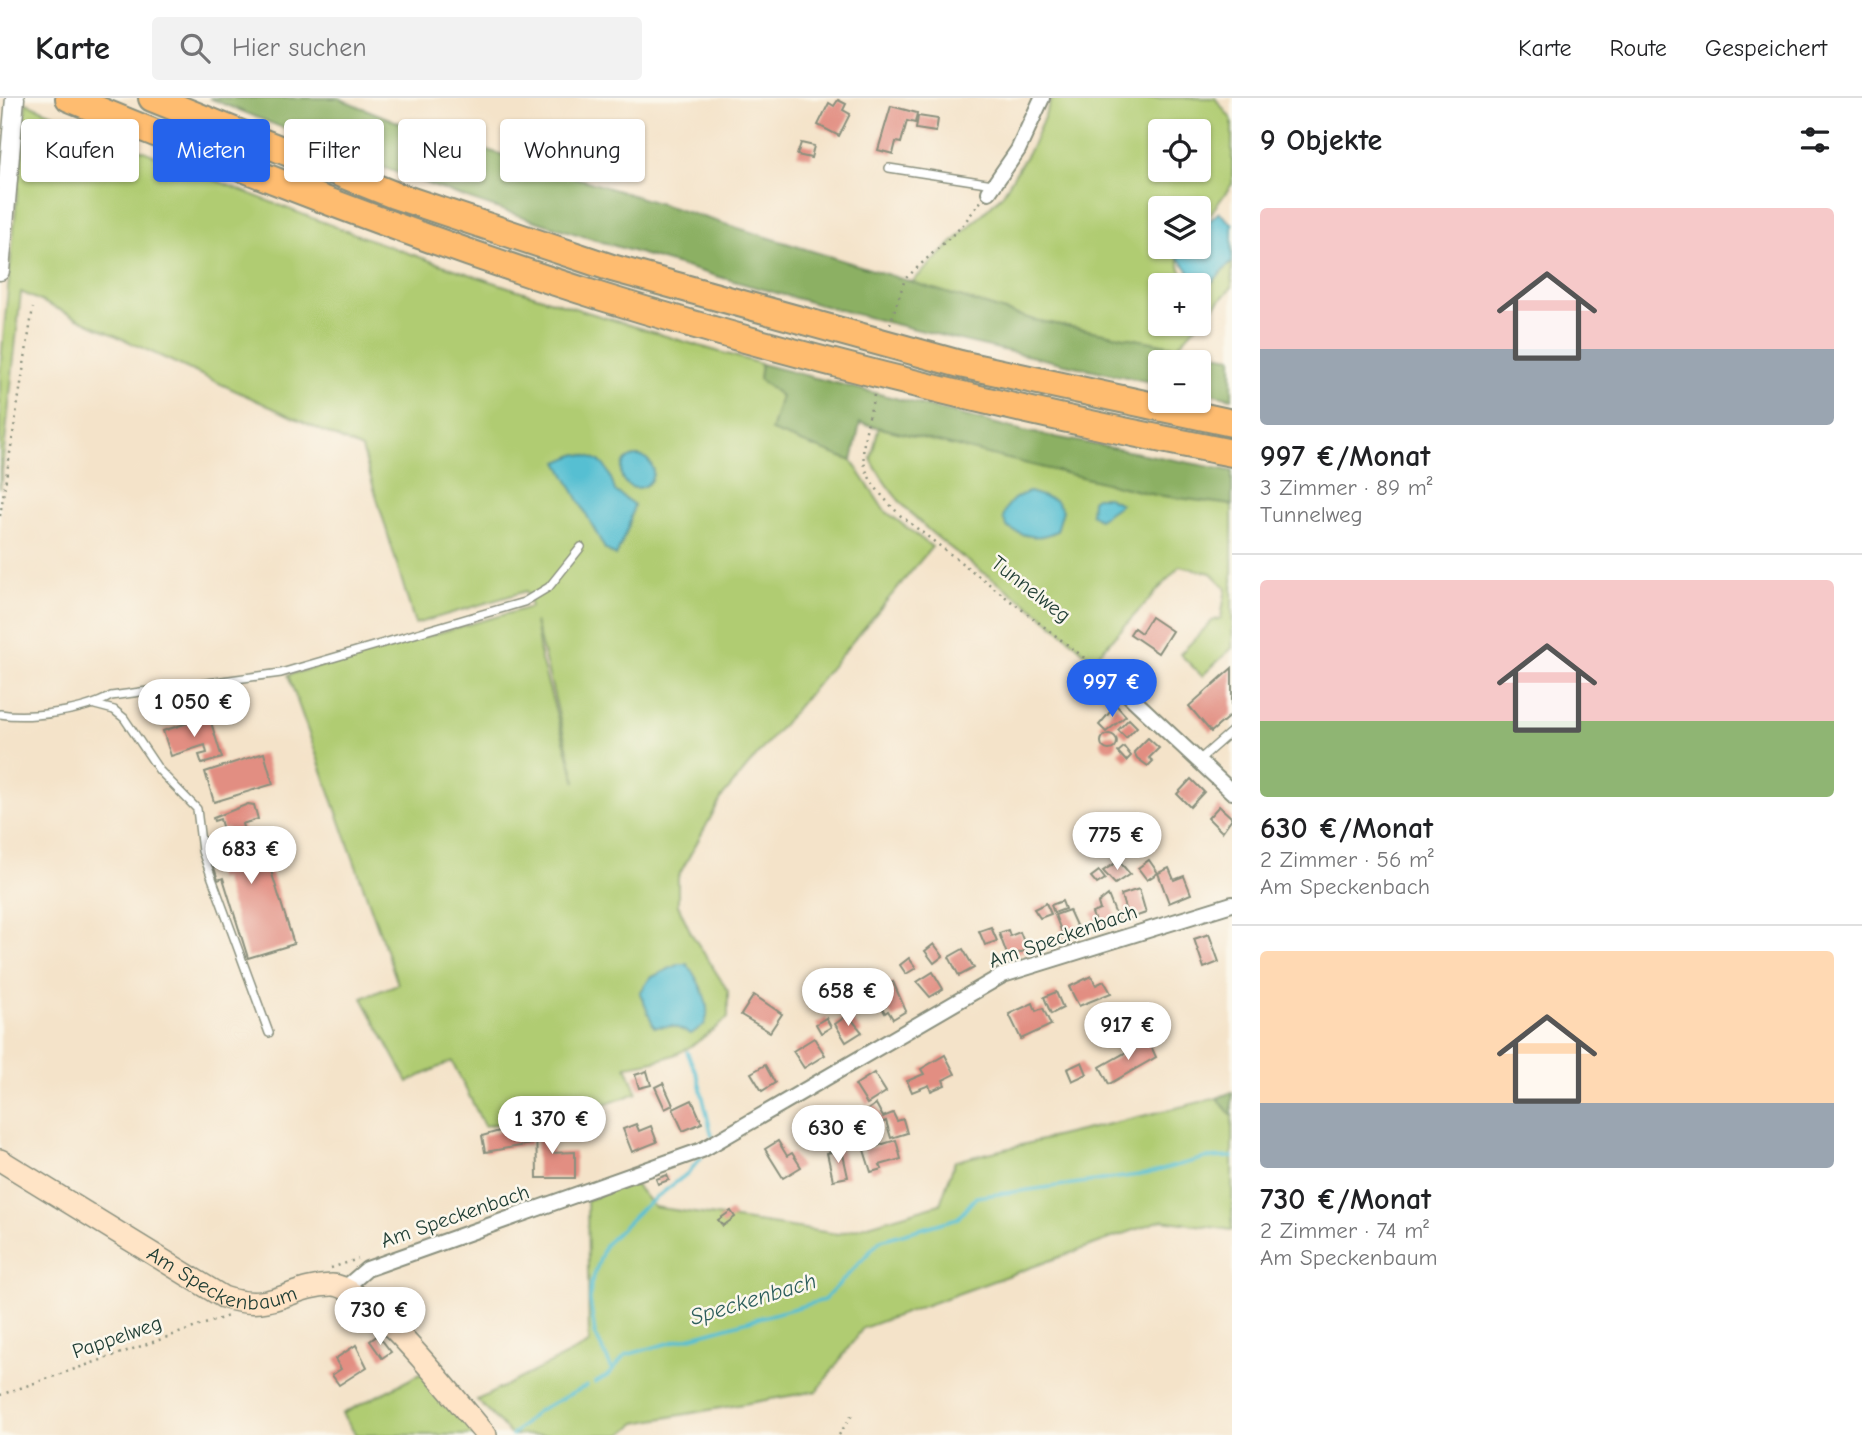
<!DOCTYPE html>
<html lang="de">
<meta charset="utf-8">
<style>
body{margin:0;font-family:"Comic Neue",sans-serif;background:#f2f2f2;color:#202124;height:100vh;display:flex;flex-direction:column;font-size:26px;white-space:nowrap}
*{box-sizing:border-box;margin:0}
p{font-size:23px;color:#757577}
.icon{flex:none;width:38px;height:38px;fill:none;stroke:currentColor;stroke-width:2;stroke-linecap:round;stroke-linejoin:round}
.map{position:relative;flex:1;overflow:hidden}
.side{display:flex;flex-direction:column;background:#fff;width:630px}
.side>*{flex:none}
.hud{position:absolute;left:21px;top:21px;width:665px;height:63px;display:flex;gap:14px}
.buttons{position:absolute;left:1148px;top:21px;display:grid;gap:14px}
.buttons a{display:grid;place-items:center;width:63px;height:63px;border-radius:7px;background:#fff;box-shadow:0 2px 5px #0004;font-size:35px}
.price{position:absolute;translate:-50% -60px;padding:0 16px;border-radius:24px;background:#fff;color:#222;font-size:23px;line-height:46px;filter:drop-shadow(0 2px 4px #0008)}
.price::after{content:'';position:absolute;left:50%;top:42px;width:21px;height:16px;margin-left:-10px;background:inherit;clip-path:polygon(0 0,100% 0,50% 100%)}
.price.current{background:#2563eb;color:#fff}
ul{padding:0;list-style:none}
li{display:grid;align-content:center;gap:14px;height:371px;padding:0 28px}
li+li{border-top:2px solid #e0e0e0}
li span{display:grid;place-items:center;height:217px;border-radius:7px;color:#555}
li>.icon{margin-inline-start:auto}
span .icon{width:126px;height:126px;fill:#fffc;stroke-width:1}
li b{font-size:30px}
h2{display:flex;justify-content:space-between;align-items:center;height:84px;padding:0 28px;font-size:30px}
.pill{padding:0 24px;border-radius:7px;background:#fff;box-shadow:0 2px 5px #0004;font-size:24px;line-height:63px}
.pill.current{background:#2563eb;color:#fff}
header{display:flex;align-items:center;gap:42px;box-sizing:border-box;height:98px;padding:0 35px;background:#fff;border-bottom:2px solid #e0e0e0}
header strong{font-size:33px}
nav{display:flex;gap:38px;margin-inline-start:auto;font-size:24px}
.search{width:490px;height:63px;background:#f2f2f2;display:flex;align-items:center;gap:18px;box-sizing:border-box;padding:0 24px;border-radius:7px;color:#757577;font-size:26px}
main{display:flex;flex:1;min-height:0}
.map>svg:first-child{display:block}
.green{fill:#b0cc72;stroke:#688453;stroke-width:2;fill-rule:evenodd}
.forest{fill:#8cb064;stroke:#56764c;stroke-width:2}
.water{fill:#56bfd2;stroke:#3a7e83;stroke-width:2}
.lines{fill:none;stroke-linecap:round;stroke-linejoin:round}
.stream{stroke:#56bfd2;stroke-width:3.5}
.building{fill:#e28e82}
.service-casing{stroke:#8a907e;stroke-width:10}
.minor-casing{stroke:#8a907e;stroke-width:18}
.tertiary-casing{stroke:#8a907e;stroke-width:21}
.secondary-casing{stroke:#8a907e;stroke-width:24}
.motorway-casing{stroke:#8a907e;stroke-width:30}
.path{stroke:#8a907e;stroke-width:2.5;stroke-dasharray:2 5;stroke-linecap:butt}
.service{stroke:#fff;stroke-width:7}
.minor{stroke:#fff;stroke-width:14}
.tertiary{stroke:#fff;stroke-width:18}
.secondary{stroke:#ffe4c6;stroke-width:21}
.motorway{stroke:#febc70;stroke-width:26}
.labels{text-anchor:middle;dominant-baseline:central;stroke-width:5;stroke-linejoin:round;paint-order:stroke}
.street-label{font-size:21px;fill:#1f3d34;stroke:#fbf7ec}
.water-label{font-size:23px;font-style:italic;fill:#2d5e5c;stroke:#fbf7ec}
</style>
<header>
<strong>Karte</strong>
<div class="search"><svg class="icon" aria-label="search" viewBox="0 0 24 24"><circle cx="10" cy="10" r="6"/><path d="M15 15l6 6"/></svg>Hier suchen</div>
<nav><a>Karte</a><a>Route</a><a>Gespeichert</a></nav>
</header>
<main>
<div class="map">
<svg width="1232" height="1337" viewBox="0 0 1232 1337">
<rect width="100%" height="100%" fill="#fbf7ec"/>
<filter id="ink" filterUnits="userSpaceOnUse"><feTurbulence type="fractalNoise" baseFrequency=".0143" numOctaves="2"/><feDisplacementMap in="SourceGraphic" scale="14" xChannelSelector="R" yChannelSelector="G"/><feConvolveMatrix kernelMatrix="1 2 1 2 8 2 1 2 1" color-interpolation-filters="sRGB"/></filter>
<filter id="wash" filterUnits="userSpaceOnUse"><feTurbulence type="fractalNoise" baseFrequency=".00686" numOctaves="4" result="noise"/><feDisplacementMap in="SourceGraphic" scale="28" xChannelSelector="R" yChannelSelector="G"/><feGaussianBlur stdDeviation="1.57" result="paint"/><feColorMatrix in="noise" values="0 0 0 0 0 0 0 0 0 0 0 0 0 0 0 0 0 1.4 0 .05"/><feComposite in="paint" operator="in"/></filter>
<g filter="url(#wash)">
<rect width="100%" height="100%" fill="#f4e3c9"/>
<g class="green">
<path d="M1052 0H1215L1232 22V86L1201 129 1199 132V110H1160V149H1184L1177 157 1182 176 1194 185 1208 188 1232 164V189L1199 225V187H1160V226H1198L1177 249 1034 222 911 185 1002 97 1032 48ZM1160 33H1199V72H1160Z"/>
<path d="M26 5C154 57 281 111 411 156 527 197 643 232 761 266L759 281 781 298 772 333 852 363 884 412 932 449 722 699 678 779V807L691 835 728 893V920C690 951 676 962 626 968L637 995 601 1008 484 1028 452 963 408 984 362 900 398 886 288 577 531 509 526 493 415 526 362 351 21 194 0 391V273ZM535 523 576 684V685L541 562Z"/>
<path d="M879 328 1155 397 1232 405V550L1202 578 1180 556 1212 523 1221 520 1226 490 1211 475 1180 468 1093 562C1073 544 1053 525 1031 509 975 466 903 426 871 361Z"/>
<path d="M1217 1000 1232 1018V1132L1162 1122 863 1230 817 1293 636 1325 621 1337H511L477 1302 589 1246 587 1102 633 1084 654 1109 838 1136 940 1106 955 1063Z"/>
<path d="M424 1274 478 1337H356L342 1316Z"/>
</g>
<g class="forest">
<path d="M209 0H338L400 25 1034 222 1232 259V300L1199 293V264H1160V286C936 241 713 182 496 110 399 78 303 38 209 0Z"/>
<path d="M761 266 1024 333 1232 373V407L1155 397 860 325 852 363 771 333 781 298 759 281Z"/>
<path d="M1232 994V1018L1217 1000Z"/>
</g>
<g class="water">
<path d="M1219 114 1232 126V164L1208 188 1190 175 1177 157 1184 149H1199V132Z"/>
<path d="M577 356C602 358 609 370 615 393L634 407 628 430 616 458 605 451 558 364Z"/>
<circle cx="637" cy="374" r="16"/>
<path d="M1029 394 1055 402 1063 412 1057 433C1039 442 1025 439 1008 430L1003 420C1007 404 1014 399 1029 394Z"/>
<path d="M1096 399H1107L1121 406 1099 421 1091 416 1092 402Z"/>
<path d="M679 866H687C698 881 714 909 704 927L691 936 673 928 654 929 640 895 650 880Z"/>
</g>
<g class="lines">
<g class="stream">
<path d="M687 954 698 979 712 1038"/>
<path d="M612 1271 595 1236 590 1202 591 1186 605 1147 640 1112 688 1075 701 1060"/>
<path d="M595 1285 607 1278 626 1257 824 1202 881 1142 958 1120 976 1099 1146 1076 1205 1060 1232 1059"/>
<path d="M512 1337 539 1312 587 1288"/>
</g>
</g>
<g id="blocks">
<g class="building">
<path d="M838 2 846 6 843 12 850 16 839 38 818 27 829 5 834 8Z"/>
<path d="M891 8 917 15 915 25 907 23 901 45 896 44 893 56 878 52Z"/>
<path d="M918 18 938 21 936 34 916 31Z"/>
<path d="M801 45 814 48 811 60 797 57Z"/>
<path d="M1151 519 1172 533 1158 555 1130 536 1134 530 1141 535Z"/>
<path d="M1232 570V616L1211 634 1189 608Z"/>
<path d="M1116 607 1126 618 1106 634 1099 627Z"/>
<path d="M209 618 222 660 202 666 199 657 207 655 205 647 171 658 163 633Z"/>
<path d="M1129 621 1137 629 1126 640 1118 632Z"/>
<circle cx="1109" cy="644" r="8"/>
<path d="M1148 640 1159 650 1149 660 1153 663 1148 668 1137 660 1134 654Z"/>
<path d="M1124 649 1131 658 1126 663 1118 654Z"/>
<path d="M264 655 273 686 214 704 205 674Z"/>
<path d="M1191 681 1204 694 1190 709 1177 696Z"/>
<path d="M248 706 254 707 258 721 242 726 246 739 260 734 266 751 227 763 228 766 254 758 255 764 267 760 294 846 248 860 223 780 218 782 208 751 231 744 227 730 223 732 220 721 214 723 213 720Z"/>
<path d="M1219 708 1232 720 1222 734 1208 720Z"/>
<path d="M1149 762 1158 775 1147 782 1138 770Z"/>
<path d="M1119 763 1130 776 1115 786 1103 773Z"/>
<path d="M1169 770 1174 782 1184 778 1191 796 1169 805 1158 775Z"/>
<path d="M1099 773 1105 781 1097 786 1091 779Z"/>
<path d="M1139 791 1146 815 1128 821 1121 797Z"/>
<path d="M1108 797 1118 822 1097 830 1092 815 1100 812 1098 805Z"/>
<path d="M1062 803 1065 811 1054 815 1051 807Z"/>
<path d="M1046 805 1051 816 1040 820 1034 811Z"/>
<path d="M1069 812 1079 834 1064 840 1055 817Z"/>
<path d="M991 829 997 843 985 847 979 833Z"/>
<path d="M1008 832 1010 838 1020 834 1027 852 1008 859 999 835Z"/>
<path d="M1209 836 1219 864 1204 870 1194 841Z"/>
<path d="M934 846 943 858 934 865 925 853Z"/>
<path d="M963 851 974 870 959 878 949 859Z"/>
<path d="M909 860 916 870 906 876 900 867Z"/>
<path d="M933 874 943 891 930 899 917 884Z"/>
<path d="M1091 878 1096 887 1104 883 1111 895 1079 908 1069 889Z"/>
<path d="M893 884 906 913 893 921 888 913 885 915 882 910 886 908 880 899 888 895 885 889Z"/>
<path d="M872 891 877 901 865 908 858 899Z"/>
<path d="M1056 894 1063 910 1051 916 1044 899Z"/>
<path d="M754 897 782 916 770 934 741 917Z"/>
<path d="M1033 905 1036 913 1043 910 1051 927 1021 941 1009 916Z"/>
<path d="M848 917 862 934 846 944 835 926Z"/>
<path d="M826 920 831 929 821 935 816 926Z"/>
<path d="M814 940 825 957 804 970 793 953Z"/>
<path d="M1148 942 1156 959 1109 986 1100 969Z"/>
<path d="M945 957 955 976 943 982 945 987 931 993 929 987 912 994 907 983 924 976 921 971Z"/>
<path d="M1082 964 1087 976 1072 983 1067 971Z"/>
<path d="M765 967 775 985 762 993 751 975Z"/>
<path d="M647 973 651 987 639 990 635 977Z"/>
<path d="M874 975 886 994 867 1006 855 987Z"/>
<path d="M663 985 673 1007 665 1011 655 989Z"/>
<path d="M692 1002 702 1025 683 1033 673 1011Z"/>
<path d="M876 1006 883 1019 893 1015 897 1023 903 1021 907 1035 891 1040 886 1023 875 1028 866 1013Z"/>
<path d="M536 1020H542V1026H551L552 1055 575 1054V1080H537Z"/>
<path d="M527 1025 531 1046 485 1054 482 1038Z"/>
<path d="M636 1026 639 1033 651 1028 657 1044 632 1054 623 1031Z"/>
<path d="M896 1042 901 1061 880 1067 882 1071 871 1074 864 1052Z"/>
<path d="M778 1043 787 1058 792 1055 801 1069 783 1080 765 1051Z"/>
<path d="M842 1052 848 1079 833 1082 827 1055Z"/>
<path d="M667 1077 669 1082 658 1086 656 1081Z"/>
<path d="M731 1113 735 1119 723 1128 718 1122Z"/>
<path d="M378 1237 391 1254 382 1260 370 1243Z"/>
<path d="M356 1247 367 1269 339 1287 332 1277 341 1271 335 1261Z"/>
</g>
</g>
</g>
<g filter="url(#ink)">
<use href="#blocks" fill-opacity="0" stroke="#8a907e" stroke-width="2"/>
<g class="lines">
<g class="service-casing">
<g id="service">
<path d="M889 70 993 86"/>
<path d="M95 607 114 612 124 620 159 672 197 711 202 753 269 935"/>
<path d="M0 616C30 621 85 613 111 598L281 575 524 504 549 489 581 449"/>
<path d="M1199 662 1232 633"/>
</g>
</g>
<g class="minor-casing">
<g id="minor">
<path d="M989 94 1018 52 1042 0"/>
<path d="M1106 576 1232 694"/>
<path d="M346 1189 367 1171 702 1052 1003 877 1232 806"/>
</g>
</g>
<g class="tertiary-casing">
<path id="tertiary" d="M0 173 15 0"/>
</g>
<g class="secondary-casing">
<g id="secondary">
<path id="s1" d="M0 1062 223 1199C273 1216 288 1188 332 1187 367 1186 460 1307 486 1337"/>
</g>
</g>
<g class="motorway-casing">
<g id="motorway">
<path d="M69 0C244 72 421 142 602 199 809 263 1020 314 1232 355"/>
<path d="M152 0 394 97 612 170 960 266 1232 325"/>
</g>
</g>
<g class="path">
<path d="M890 226 905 181 961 129 982 102"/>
<path d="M874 297C860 360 852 369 901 418L1095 568"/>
<path d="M0 418 33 210"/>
<path d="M331 1170 358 1161"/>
<path d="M0 1297 228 1218"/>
<path d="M839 1337 854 1314"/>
</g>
<use href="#service" class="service"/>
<use href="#minor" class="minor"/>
<use href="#tertiary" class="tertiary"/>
<use href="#secondary" class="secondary"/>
<use href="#motorway" class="motorway"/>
</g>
</g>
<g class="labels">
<g class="street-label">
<text transform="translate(1031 491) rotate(38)">Tunnelweg</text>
<text transform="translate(1063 838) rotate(-19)">Am Speckenbach</text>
<text transform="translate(455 1118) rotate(-19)">Am Speckenbach</text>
<text stroke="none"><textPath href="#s1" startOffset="256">Am Speckenbaum</textPath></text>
<text transform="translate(117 1239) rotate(-19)">Pappelweg</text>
</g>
<g class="water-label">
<text transform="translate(753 1201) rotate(-17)">Speckenbach</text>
</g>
</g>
</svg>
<div class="buttons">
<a><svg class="icon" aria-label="locate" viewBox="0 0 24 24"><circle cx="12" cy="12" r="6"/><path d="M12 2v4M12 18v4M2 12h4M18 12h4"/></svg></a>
<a><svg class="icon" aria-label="layers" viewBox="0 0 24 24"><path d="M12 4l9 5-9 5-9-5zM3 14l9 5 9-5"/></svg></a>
<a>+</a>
<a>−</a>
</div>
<b class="price current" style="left:1112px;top:621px">997 €</b>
<b class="price" style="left:194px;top:641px">1 050 €</b>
<b class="price" style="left:1117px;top:774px">775 €</b>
<b class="price" style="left:251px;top:788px">683 €</b>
<b class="price" style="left:848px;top:930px">658 €</b>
<b class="price" style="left:1128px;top:964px">917 €</b>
<b class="price" style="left:552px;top:1058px">1 370 €</b>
<b class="price" style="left:838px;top:1067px">630 €</b>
<b class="price" style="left:380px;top:1249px">730 €</b>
<div class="hud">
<a class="pill">Kaufen</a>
<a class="pill current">Mieten</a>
<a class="pill">Filter</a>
<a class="pill">Neu</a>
<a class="pill">Wohnung</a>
</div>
</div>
<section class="side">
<h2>9 Objekte<svg class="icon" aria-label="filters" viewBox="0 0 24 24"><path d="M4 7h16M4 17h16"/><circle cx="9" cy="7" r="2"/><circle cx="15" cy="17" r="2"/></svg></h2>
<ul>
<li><span style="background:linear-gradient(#f6c9c9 65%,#9aa5b1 0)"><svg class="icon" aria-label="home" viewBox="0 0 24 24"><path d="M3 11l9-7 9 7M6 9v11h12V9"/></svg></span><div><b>997 €/Monat</b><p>3 Zimmer · 89 m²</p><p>Tunnelweg</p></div></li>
<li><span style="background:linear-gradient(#f6c9c9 65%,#8fb573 0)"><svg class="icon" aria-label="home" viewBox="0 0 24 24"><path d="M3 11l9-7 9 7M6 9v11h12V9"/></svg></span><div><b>630 €/Monat</b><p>2 Zimmer · 56 m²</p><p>Am Speckenbach</p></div></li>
<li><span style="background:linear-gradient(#ffd9b3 70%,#9aa5b1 0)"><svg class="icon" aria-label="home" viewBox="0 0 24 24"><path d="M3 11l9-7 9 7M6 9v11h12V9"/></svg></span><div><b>730 €/Monat</b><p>2 Zimmer · 74 m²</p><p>Am Speckenbaum</p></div></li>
</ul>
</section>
</main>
